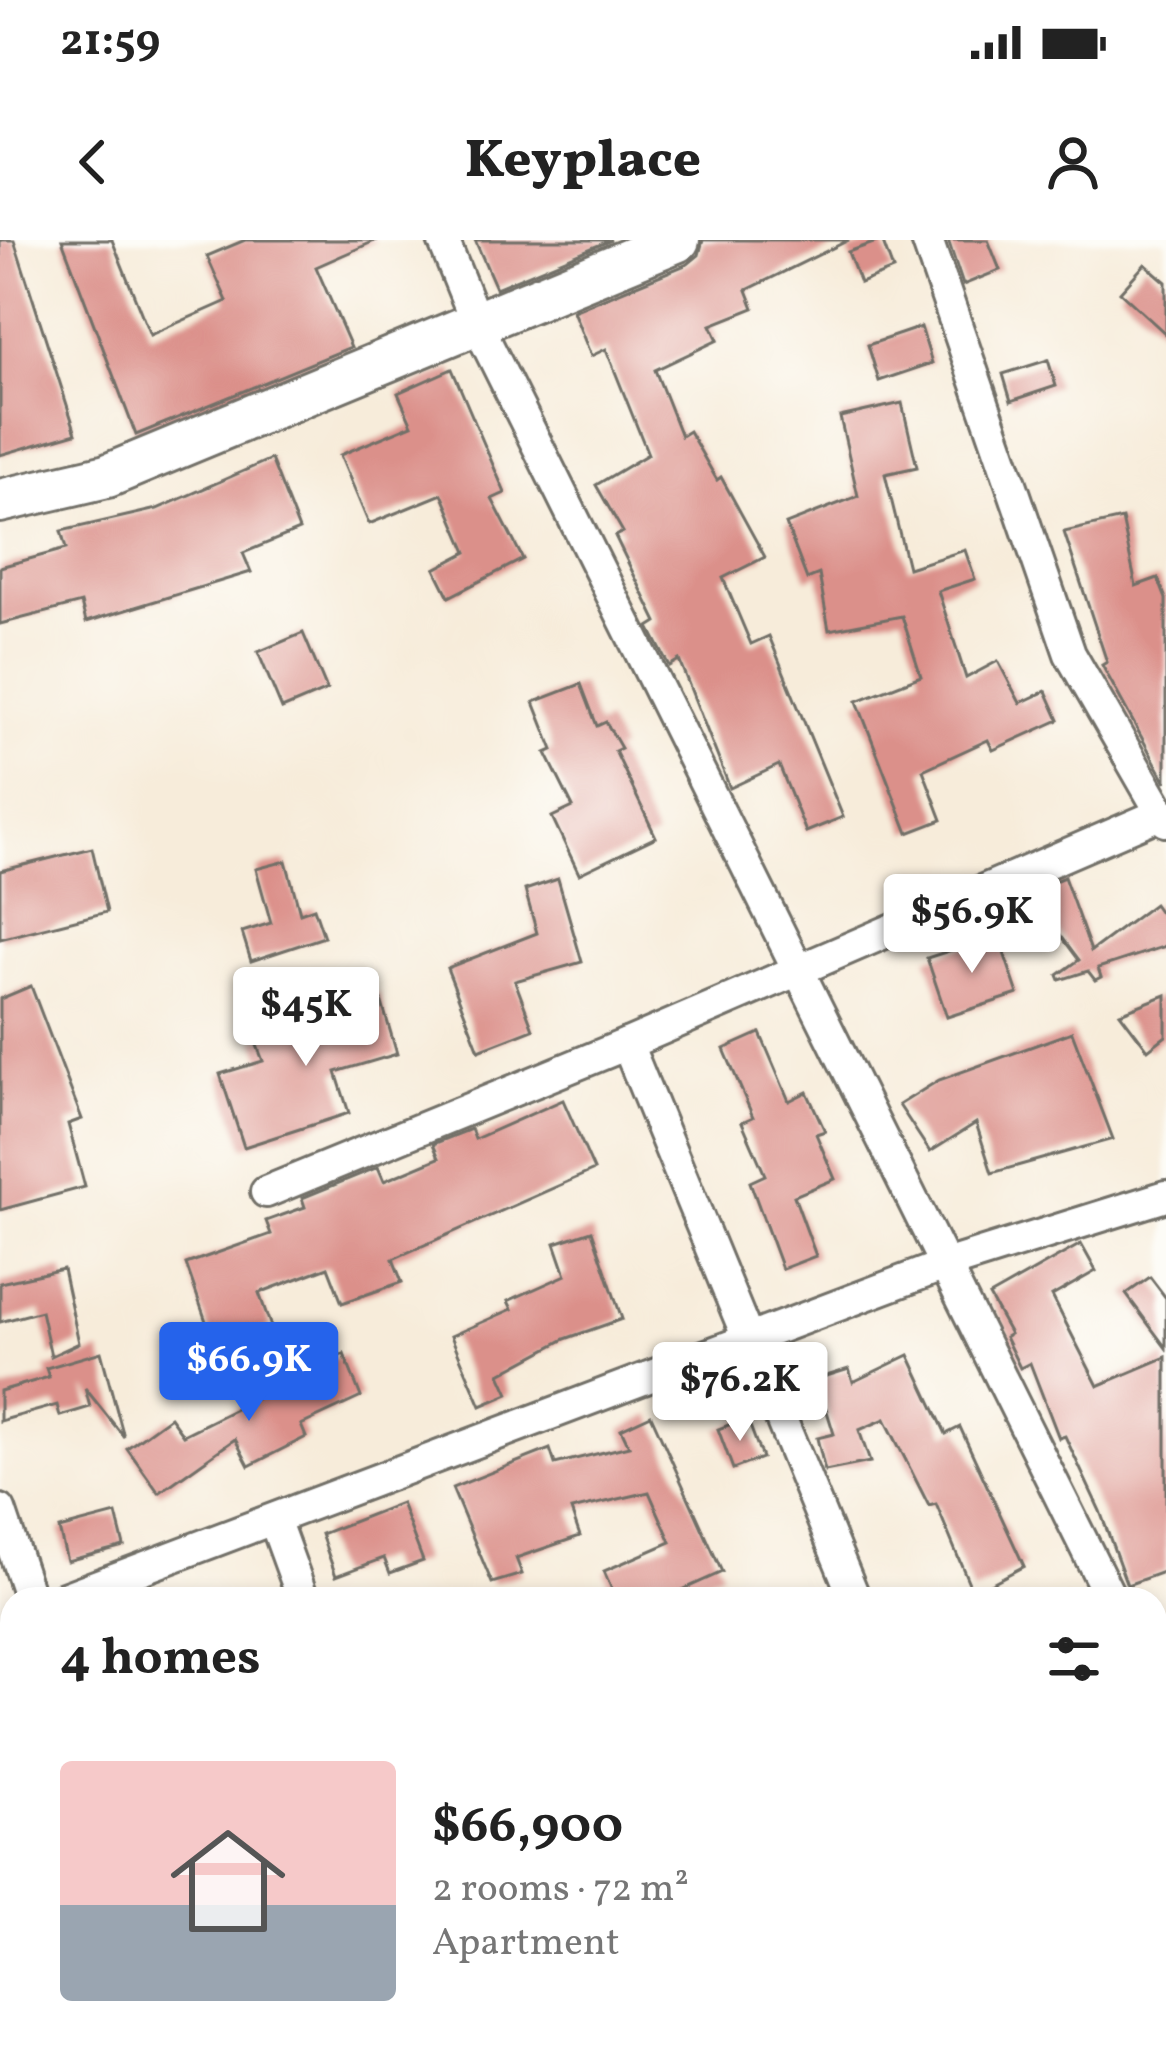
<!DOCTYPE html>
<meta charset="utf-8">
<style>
body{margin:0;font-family:Vollkorn,serif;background:#f2f2f2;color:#222;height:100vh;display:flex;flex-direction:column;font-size:45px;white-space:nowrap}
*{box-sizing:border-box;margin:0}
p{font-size:39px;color:#767676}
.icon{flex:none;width:66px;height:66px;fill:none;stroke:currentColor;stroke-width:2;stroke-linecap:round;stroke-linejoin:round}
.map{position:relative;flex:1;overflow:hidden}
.side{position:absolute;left:0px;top:1347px;width:1167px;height:471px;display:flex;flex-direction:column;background:#fff;border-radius:36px 36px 0 0;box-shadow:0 6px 18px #0003}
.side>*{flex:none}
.price{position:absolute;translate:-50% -102px;padding:0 27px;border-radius:12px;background:#fff;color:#222;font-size:39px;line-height:78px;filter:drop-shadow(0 3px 6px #0008)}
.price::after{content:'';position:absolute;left:50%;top:72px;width:36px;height:27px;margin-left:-18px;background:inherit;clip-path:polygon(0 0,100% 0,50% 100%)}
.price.on{background:#2563eb;color:#fff}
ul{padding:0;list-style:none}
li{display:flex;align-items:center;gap:36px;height:300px;padding:0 60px}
li span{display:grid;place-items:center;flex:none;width:336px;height:240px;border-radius:12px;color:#555}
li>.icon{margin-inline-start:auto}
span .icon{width:144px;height:144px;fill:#fffc;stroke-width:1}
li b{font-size:51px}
h2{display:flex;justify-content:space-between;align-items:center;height:144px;padding:0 60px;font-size:51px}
.status{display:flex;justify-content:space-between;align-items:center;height:84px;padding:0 60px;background:#fff;direction:ltr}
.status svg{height:33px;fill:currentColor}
header{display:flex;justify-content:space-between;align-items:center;height:156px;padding:0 60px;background:#fff;font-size:54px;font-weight:800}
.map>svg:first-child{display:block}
.built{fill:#f5cfdb}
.building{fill:#db908a}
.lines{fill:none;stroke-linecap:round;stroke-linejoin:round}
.street-casing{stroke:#726f68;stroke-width:36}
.secondary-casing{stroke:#726f68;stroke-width:48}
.street{stroke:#fff;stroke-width:30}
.secondary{stroke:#fff;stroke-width:42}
</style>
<div class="status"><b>21:59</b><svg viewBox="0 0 49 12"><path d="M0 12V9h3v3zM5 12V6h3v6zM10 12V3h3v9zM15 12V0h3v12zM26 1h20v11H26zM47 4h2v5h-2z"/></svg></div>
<header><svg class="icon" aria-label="back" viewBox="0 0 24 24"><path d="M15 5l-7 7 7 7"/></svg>Keyplace<svg class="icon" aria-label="person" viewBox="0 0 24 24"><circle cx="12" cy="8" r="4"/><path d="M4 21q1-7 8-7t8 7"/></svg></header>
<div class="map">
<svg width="1166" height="1817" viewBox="0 0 1166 1817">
<rect width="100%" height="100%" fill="#fdfcf7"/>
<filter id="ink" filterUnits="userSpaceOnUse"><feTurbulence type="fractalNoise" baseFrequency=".00833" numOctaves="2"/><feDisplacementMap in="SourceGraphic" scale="24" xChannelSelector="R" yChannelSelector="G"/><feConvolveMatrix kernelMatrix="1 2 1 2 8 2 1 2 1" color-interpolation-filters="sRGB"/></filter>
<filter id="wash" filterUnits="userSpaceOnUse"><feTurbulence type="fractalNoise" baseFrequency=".004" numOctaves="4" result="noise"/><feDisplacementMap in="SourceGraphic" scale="48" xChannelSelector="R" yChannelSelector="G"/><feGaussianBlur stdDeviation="2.7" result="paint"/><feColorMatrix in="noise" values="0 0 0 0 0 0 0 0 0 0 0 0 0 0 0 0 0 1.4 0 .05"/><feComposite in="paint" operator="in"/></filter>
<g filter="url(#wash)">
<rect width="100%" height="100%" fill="#f7ecda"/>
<path class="built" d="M1166 1472V1817H1123L1115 1806H1155V1479Z"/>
<g id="blocks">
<g class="building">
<path d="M0 0H14L76 193 0 215Z"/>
<path d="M62 0H112L150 95 227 61 207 16 245 0H377L316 27 351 107 136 195Z"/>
<path d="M475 0H611L496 48Z"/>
<path d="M703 0H849L747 50 754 68 711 85 718 100 655 130 681 196 689 191 717 240 721 237 765 317 723 338 751 404 769 396 843 577 806 592 779 525 730 548 679 420 669 426 649 387 657 382 615 296 623 292 596 245 648 214 606 109 591 116 573 71 688 24 699 15Z"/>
<path d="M882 0 893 30 860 43 848 12Z"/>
<path d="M948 0H988L1000 30 963 45Z"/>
<path d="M1145 24 1166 42V94L1120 52Z"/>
<path d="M921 87 932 123 879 141 868 105Z"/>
<path d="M1048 120 1056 146 1011 161 1003 134Z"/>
<path d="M452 129 505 253 492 259 523 319 449 357 435 329 467 312 442 254 369 284 340 215 412 185 398 153Z"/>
<path d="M902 163 917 227 885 234 908 328 965 310 975 339 938 351 966 438 998 421 1020 463 1046 451 1059 480 993 510 988 500 923 530 942 580 908 593 857 461 921 436 902 376 829 390 819 334 807 339 786 284 858 256 840 177Z"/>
<path d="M271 219 299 290 243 313 251 332 86 382 81 363 0 384V327L66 309 61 291 157 269Z"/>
<path d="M1122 279 1136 346 1158 338 1166 359V542L1102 425 1107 422 1064 292Z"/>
<path d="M303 393 327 450 282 469 258 412Z"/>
<path d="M581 444 597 486 606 482 621 508 615 511 656 597 579 634 552 577 573 567 546 513 553 510 534 462Z"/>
<path d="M92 608 107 672 0 699V631Z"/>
<path d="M286 621 300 673 314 668 324 697 251 721 242 692 271 683 256 629Z"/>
<path d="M1064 637 1091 711 1154 664 1166 681V706L1098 728 1101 737 1095 740 1088 731 1060 740 1058 735 1079 720 1046 676 1035 649Z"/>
<path d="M558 639 582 722 515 741 533 789 479 810 447 728 537 693 525 650Z"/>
<path d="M998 695 1018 754 947 777 927 718Z"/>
<path d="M31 746 82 879 68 884 85 947 0 970V759Z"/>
<path d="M379 753 397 814 336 832 349 873 244 907 220 834 263 821 255 800 299 783 297 778Z"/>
<path d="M1166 755V796L1148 810 1120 773Z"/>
<path d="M1072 792 1113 899 992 933 976 883 930 912 899 865 939 840Z"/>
<path d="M760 793 789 861 807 852 825 891 816 894 835 939 794 956 816 1016 782 1029 750 942 765 935 742 882 753 877 724 809Z"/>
<path d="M563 860 594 930 393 1019 402 1042 342 1063 328 1027 259 1053 271 1087 215 1107 186 1024 271 994 266 981 305 967 302 958 378 927 384 941 439 918 433 904 471 889 475 899Z"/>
<path d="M592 991 622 1079 565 1099 500 1134 509 1154 481 1166 451 1096 512 1069 508 1061 566 1035 555 1003Z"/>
<path d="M1081 1004 1096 1031 1052 1056 1098 1146 1166 1117V1331L1127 1345 1100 1271 1065 1196 1059 1198 1030 1123 1020 1128 1005 1097 1010 1094 989 1056Z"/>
<path d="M63 1029 79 1103 51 1116 41 1071 0 1082V1043Z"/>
<path d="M1150 1037 1166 1058V1108L1126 1054Z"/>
<path d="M101 1112 124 1197 85 1148 90 1167 60 1176 57 1165 0 1181V1151L49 1137 46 1128Z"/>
<path d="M344 1114 361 1157 301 1185 306 1197 249 1226 235 1199 159 1253 127 1208 170 1177 183 1195 270 1152 267 1146Z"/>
<path d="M909 1115 946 1194 960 1187 1024 1326 973 1353 936 1264 929 1266 885 1179 859 1190 870 1222 825 1231 817 1198 834 1194 817 1139 849 1129 853 1142Z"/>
<path d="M651 1175 722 1332 662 1359H616L604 1331 671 1302 649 1252 571 1270 580 1296 516 1318 522 1334 492 1343 452 1248 550 1209 555 1224 629 1206 621 1189Z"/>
<path d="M747 1178 762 1218 733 1229 718 1189Z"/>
<path d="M401 1263 423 1321 390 1333 384 1318 336 1336 321 1294Z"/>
<path d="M116 1274 124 1306 67 1321 59 1289Z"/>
</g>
</g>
</g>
<g filter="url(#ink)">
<use href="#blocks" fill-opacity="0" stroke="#726f68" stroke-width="3"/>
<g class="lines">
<g class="street-casing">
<g id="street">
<path d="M443 0 478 86 1111 1359"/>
<path d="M927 0 1070 414 1166 581"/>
<path d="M266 952 627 804"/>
<path d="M0 1270 30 1359"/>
<path d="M275 1282 303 1359"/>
<path d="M61 1359 945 1025 1166 956"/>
<path d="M855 1359 627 804 1160 574"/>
<path d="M1155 1445 1166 1437"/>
<path d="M198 1806 202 1817"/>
<path d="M462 1806 466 1817"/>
<path d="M1028 1806 1032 1817"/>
<path d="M313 1817 336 1806"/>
<path d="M492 1817 520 1806"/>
</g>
</g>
<g class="secondary-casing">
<path id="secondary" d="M0 261 107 236 678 0"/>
</g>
<use href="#street" class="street"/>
<use href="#secondary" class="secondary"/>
</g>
</g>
</svg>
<b class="price" style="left:972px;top:736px">$56.9K</b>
<b class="price" style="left:306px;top:829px">$45K</b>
<b class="price on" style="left:249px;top:1184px">$66.9K</b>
<b class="price" style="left:740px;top:1204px">$76.2K</b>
<section class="side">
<h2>4 homes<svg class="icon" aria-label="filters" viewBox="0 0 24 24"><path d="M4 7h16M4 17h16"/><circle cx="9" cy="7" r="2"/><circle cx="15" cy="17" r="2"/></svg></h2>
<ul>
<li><span style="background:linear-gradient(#f6c9c9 60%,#9aa5b1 0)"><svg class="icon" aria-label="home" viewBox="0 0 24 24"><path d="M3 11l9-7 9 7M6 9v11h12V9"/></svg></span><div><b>$66,900</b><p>2 rooms · 72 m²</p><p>Apartment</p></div></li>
</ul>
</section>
</div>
